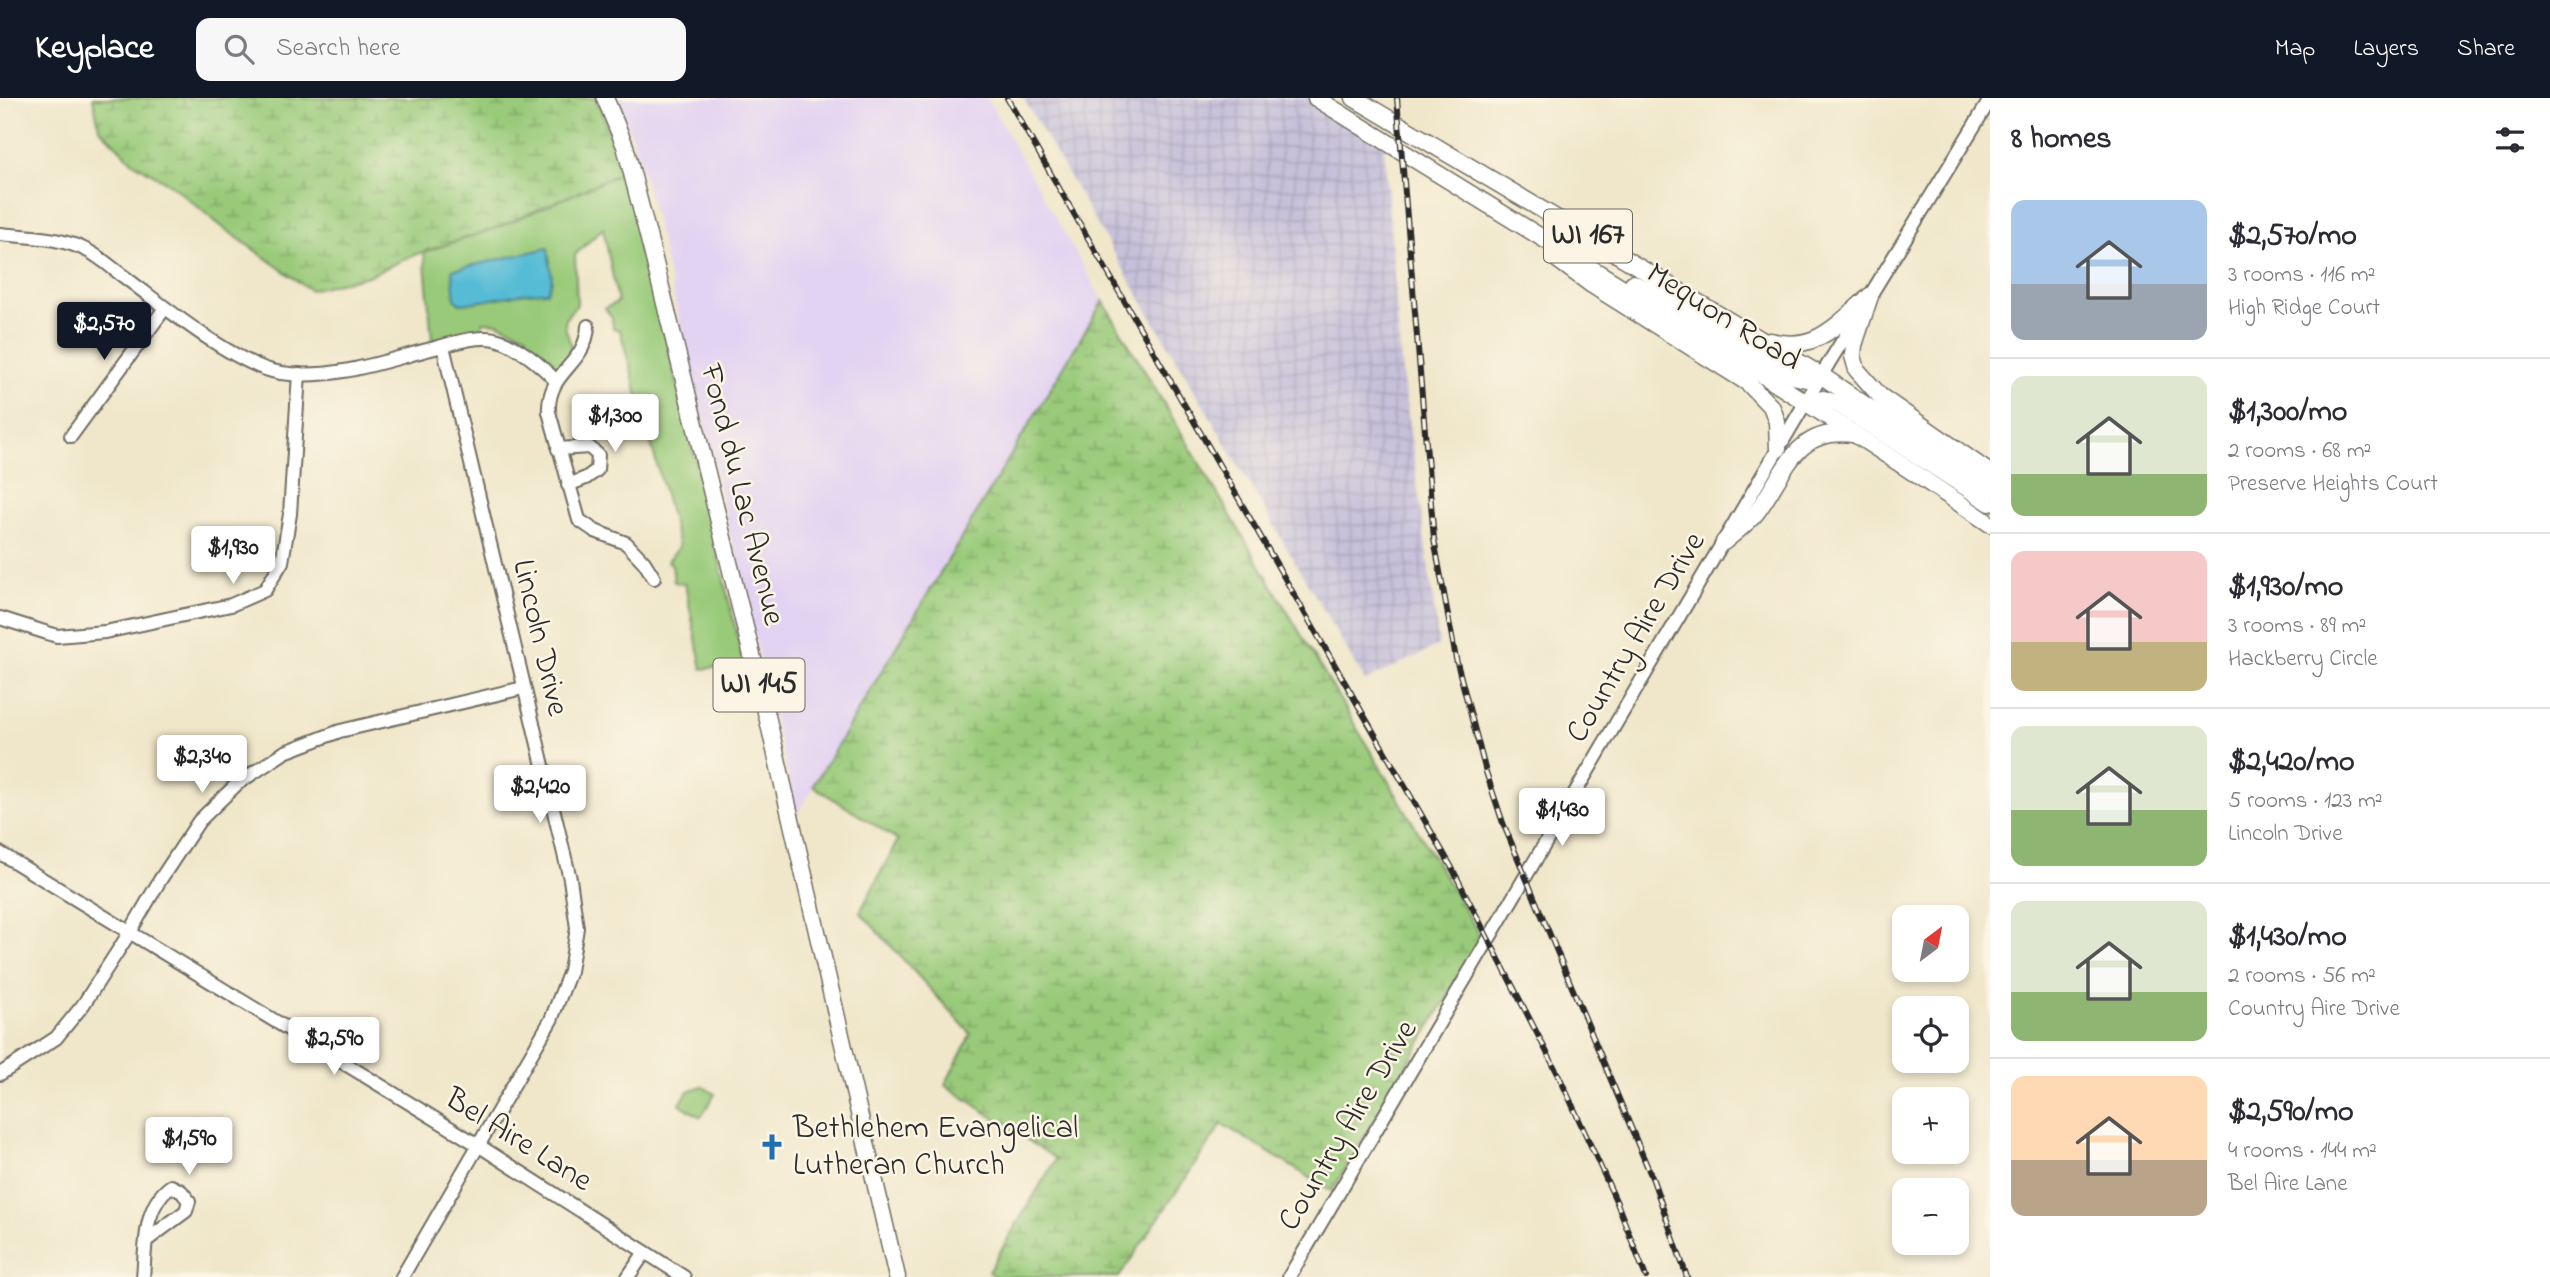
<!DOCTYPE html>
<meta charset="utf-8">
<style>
body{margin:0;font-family:"Indie Flower",sans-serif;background:#f7f7f7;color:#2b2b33;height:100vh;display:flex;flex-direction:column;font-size:26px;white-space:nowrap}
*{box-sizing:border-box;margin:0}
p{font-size:23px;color:#7c7c81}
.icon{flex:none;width:38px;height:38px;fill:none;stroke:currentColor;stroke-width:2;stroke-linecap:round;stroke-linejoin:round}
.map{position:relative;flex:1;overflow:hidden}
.sheet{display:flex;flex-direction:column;background:#fff;width:560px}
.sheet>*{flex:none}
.needle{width:46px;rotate:32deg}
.controls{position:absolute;left:1892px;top:807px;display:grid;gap:14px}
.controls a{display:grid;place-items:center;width:77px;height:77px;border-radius:14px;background:#fff;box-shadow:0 4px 10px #0003;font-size:35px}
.price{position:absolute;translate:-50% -60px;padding:0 16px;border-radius:7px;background:#fff;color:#222;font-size:23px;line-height:46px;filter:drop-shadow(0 2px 4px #0008)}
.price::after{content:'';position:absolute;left:50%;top:42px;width:21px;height:16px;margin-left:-10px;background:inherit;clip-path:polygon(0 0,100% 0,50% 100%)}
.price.selected{background:#111827;color:#fff}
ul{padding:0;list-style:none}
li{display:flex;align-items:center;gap:21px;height:175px;padding:0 21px}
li+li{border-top:2px solid #e1e1e2}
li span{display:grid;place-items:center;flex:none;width:196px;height:140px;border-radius:14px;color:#555}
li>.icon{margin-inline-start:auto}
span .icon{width:84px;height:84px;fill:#fffc;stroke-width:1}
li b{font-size:30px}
h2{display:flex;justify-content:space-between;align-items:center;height:84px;padding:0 21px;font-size:30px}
header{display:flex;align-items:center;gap:42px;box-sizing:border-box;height:98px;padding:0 35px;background:#111827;color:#fff}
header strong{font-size:33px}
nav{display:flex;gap:38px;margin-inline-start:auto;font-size:24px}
.search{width:490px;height:63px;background:#f7f7f7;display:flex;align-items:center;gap:18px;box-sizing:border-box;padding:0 24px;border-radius:14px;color:#7c7c81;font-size:26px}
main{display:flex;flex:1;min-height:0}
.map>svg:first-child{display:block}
.built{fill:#e3d3f2}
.industrial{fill:url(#industrial-grid)}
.wetland{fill:url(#wetland-marsh);stroke:#627a52;stroke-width:2}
.green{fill:#99ca79;stroke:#627a52;stroke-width:2}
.water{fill:#57bcd5;stroke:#417480;stroke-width:2}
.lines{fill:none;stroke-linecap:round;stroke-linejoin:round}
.minor-casing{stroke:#706d63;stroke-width:16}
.major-casing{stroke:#706d63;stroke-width:19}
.minor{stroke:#fff;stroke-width:12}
.major{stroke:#fff;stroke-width:16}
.rail-casing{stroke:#2b2b2b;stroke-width:6}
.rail{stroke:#fcf5e5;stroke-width:3.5;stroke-dasharray:10;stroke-linecap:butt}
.labels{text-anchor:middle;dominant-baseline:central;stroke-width:5;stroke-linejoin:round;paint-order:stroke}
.shield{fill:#fcf5e5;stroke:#6a6863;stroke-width:2}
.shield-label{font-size:30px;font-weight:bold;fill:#2b2b2b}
.street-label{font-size:32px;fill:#2b2b2b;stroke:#fcf5e5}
.poi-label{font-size:32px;fill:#2b2b2b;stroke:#fcf5e5;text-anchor:start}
</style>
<header>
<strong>Keyplace</strong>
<div class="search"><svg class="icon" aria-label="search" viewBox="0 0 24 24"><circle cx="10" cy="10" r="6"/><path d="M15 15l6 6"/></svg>Search here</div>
<nav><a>Map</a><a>Layers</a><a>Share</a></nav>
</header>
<main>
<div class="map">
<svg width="1990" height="1179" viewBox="0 0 1990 1179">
<defs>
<pattern id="industrial-grid" width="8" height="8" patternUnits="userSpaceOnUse" patternTransform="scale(1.75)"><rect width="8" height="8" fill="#c6c0da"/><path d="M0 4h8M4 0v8" fill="none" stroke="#aaa5bb"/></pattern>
<pattern id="wetland-marsh" width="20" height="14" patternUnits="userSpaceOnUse" patternTransform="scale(1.75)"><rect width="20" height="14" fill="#99ca79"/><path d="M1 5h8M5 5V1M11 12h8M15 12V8" fill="none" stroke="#7da463"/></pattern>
</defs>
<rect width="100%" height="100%" fill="#fcf5e5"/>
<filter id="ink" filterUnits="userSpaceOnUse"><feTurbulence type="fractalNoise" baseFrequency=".0143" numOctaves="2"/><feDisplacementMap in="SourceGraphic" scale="14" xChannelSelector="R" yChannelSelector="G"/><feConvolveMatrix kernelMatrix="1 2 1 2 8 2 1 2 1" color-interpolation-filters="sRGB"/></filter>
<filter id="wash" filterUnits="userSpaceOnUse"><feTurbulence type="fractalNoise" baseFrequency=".00686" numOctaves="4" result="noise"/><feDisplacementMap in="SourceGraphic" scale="28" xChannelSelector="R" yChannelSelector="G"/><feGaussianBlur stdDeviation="1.57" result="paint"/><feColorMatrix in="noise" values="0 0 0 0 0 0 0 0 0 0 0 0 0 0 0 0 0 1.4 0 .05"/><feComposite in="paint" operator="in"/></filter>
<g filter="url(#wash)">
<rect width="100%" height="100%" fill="#f0e7ca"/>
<path class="built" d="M618 0H987L1103 203 797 717 654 115 638 57Z"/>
<path class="industrial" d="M1023 0H1323L1383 37 1401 267 1439 547 1365 583Z"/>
<g class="wetland">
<path d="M93 0H596L626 73 499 129 414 157 368 178 310 192 221 128 174 89 133 64 99 30Z"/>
<path d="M1103 203 1482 841 1332 1093 1222 1026 1119 1179H996L988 1174 1056 1061 945 987 971 936 860 814 898 742 813 688Z"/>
</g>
<g class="green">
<path d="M626 73 744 566 702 571 685 486 674 484 672 467 668 463 679 448 620 232 613 230 612 220 605 210 618 204 603 130 575 157 577 207C557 224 567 232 573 252L570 259 562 267 551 268 523 247 527 237 497 225 483 224 481 234H469L432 242 424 154 499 129Z"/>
<path d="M702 988 715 996 701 1019 680 1006 688 993Z"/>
</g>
<path class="water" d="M548 150 552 182 547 194C517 193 490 204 460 206L455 201 452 172Z"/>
</g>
<g filter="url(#ink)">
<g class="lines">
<g class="minor-casing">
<g id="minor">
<path d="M0 136C29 139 61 139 88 153 100 159 112 170 123 178 161 206 236 268 281 275 331 282 379 265 427 252 448 247 473 237 495 241 516 246 541 267 556 283"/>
<path d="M588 228C586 268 547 272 549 314L579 422 595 433 626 445 644 464 654 480"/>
<path d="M71 338 165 210"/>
<path d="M558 351 589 349 598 357 597 372 586 380 568 387"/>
<path d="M0 520 57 538 105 534 231 507 265 492 282 464 290 416 299 276"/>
<path d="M0 755 478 1047 684 1179"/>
<path d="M0 976 56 940 83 907 130 834 160 782 199 723 238 685 285 654 340 633 523 590"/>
<path d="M143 1179C146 1148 143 1108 171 1088L181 1093 189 1103 186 1113 147 1142"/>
<path d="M402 1179 551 922 570 873 577 830 570 781 443 248"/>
<path d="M628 1179 645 1154"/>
<path d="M1289 1179 1830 263 1990 2"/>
</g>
</g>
<g class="major-casing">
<g id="major">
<path d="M605 0 625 48 651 149 768 622 897 1179"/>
<path d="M1316 0C1541 141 1770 276 1990 426"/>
<path d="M1354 0 1822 278 1990 391"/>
<path d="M1554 159 1592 187 1748 285 1772 310 1777 324 1778 351"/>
<path d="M1633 185 1680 208 1793 278 1806 281 1822 278"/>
<path d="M1870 198 1854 247 1853 258 1857 272 1880 298 1990 375"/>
<path d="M1770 243C1817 255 1837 226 1870 198"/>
<path d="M1806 304 1824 301 1836 305 1990 405"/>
<path d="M1724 444C1734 435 1747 426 1756 415 1785 377 1794 328 1853 336"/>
</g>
</g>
<use href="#minor" class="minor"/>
<use href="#major" class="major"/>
<g class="rail-casing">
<g id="rail">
<path d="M1007 0 1451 768 1559 978 1617 1105 1646 1179"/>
<path d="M1397 0 1434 441 1456 561 1486 674 1503 725 1653 1082 1687 1179"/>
</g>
</g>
<use href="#rail" class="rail"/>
</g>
</g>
<defs>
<g id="church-bare" transform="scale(2.1)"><path d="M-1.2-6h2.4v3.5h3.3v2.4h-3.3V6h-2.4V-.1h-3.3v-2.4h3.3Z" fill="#1f6fb2" stroke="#fcf5e5" stroke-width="2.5" paint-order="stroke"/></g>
</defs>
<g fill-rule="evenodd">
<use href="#church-bare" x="772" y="1049"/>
</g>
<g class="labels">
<g class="shield">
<rect x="1544" y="111.5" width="88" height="53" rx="5"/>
<rect x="713.5" y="560.5" width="91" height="53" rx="5"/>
</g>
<g class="shield-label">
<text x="1588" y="138">WI 167</text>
<text x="759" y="587">WI 145</text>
</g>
<g class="street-label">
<text transform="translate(1723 220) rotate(32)">Mequon Road</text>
<text transform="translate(741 397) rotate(76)">Fond du Lac Avenue</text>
<text transform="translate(539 540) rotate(77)">Lincoln Drive</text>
<text transform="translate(1637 540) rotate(-59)">Country Aire Drive</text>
<text transform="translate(1349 1028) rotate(-59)">Country Aire Drive</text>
<text transform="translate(518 1043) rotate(32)">Bel Aire Lane</text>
</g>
<g class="poi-label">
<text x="793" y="1031">Bethlehem Evangelical<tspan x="793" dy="37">Lutheran Church</tspan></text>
</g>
</g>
</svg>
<div class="controls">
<a><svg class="needle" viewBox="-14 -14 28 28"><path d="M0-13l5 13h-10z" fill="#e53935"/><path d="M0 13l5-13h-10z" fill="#7c7c81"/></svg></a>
<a><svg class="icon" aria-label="locate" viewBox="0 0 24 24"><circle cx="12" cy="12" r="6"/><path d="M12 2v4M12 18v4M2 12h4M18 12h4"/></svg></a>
<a>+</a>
<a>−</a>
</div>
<b class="price selected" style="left:104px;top:264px">$2,570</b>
<b class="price" style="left:615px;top:356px">$1,300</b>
<b class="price" style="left:233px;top:488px">$1,930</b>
<b class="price" style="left:202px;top:697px">$2,340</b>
<b class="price" style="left:540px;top:727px">$2,420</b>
<b class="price" style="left:1562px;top:750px">$1,430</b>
<b class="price" style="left:334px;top:979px">$2,590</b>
<b class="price" style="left:189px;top:1079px">$1,590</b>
</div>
<section class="sheet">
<h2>8 homes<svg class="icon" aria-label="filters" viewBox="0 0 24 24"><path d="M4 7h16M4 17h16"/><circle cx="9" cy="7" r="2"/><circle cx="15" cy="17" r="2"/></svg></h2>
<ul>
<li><span style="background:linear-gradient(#a9c7e8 60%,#9aa5b1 0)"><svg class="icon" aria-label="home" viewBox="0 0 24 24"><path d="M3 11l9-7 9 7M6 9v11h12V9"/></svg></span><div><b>$2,570/mo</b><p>3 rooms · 116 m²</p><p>High Ridge Court</p></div></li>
<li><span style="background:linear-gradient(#dfe7d0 70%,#8fb573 0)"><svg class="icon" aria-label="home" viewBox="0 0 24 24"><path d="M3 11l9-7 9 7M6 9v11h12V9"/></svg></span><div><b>$1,300/mo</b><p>2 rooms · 68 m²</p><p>Preserve Heights Court</p></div></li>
<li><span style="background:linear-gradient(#f6c9c9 65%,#c2b280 0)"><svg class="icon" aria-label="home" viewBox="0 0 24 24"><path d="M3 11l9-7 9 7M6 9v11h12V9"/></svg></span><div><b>$1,930/mo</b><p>3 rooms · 89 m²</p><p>Hackberry Circle</p></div></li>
<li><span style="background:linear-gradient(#dfe7d0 60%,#8fb573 0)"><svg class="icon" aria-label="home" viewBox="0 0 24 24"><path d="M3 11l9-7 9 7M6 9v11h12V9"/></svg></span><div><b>$2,420/mo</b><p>5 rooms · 123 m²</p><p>Lincoln Drive</p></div></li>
<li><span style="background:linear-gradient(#dfe7d0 65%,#8fb573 0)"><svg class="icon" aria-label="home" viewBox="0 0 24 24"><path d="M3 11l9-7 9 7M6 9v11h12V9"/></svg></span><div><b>$1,430/mo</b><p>2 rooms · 56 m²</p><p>Country Aire Drive</p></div></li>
<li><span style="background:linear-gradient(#ffd9b3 60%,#b9a48a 0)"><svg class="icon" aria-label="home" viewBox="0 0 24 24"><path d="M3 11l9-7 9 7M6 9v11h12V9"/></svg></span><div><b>$2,590/mo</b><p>4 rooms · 144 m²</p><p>Bel Aire Lane</p></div></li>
</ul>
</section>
</main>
